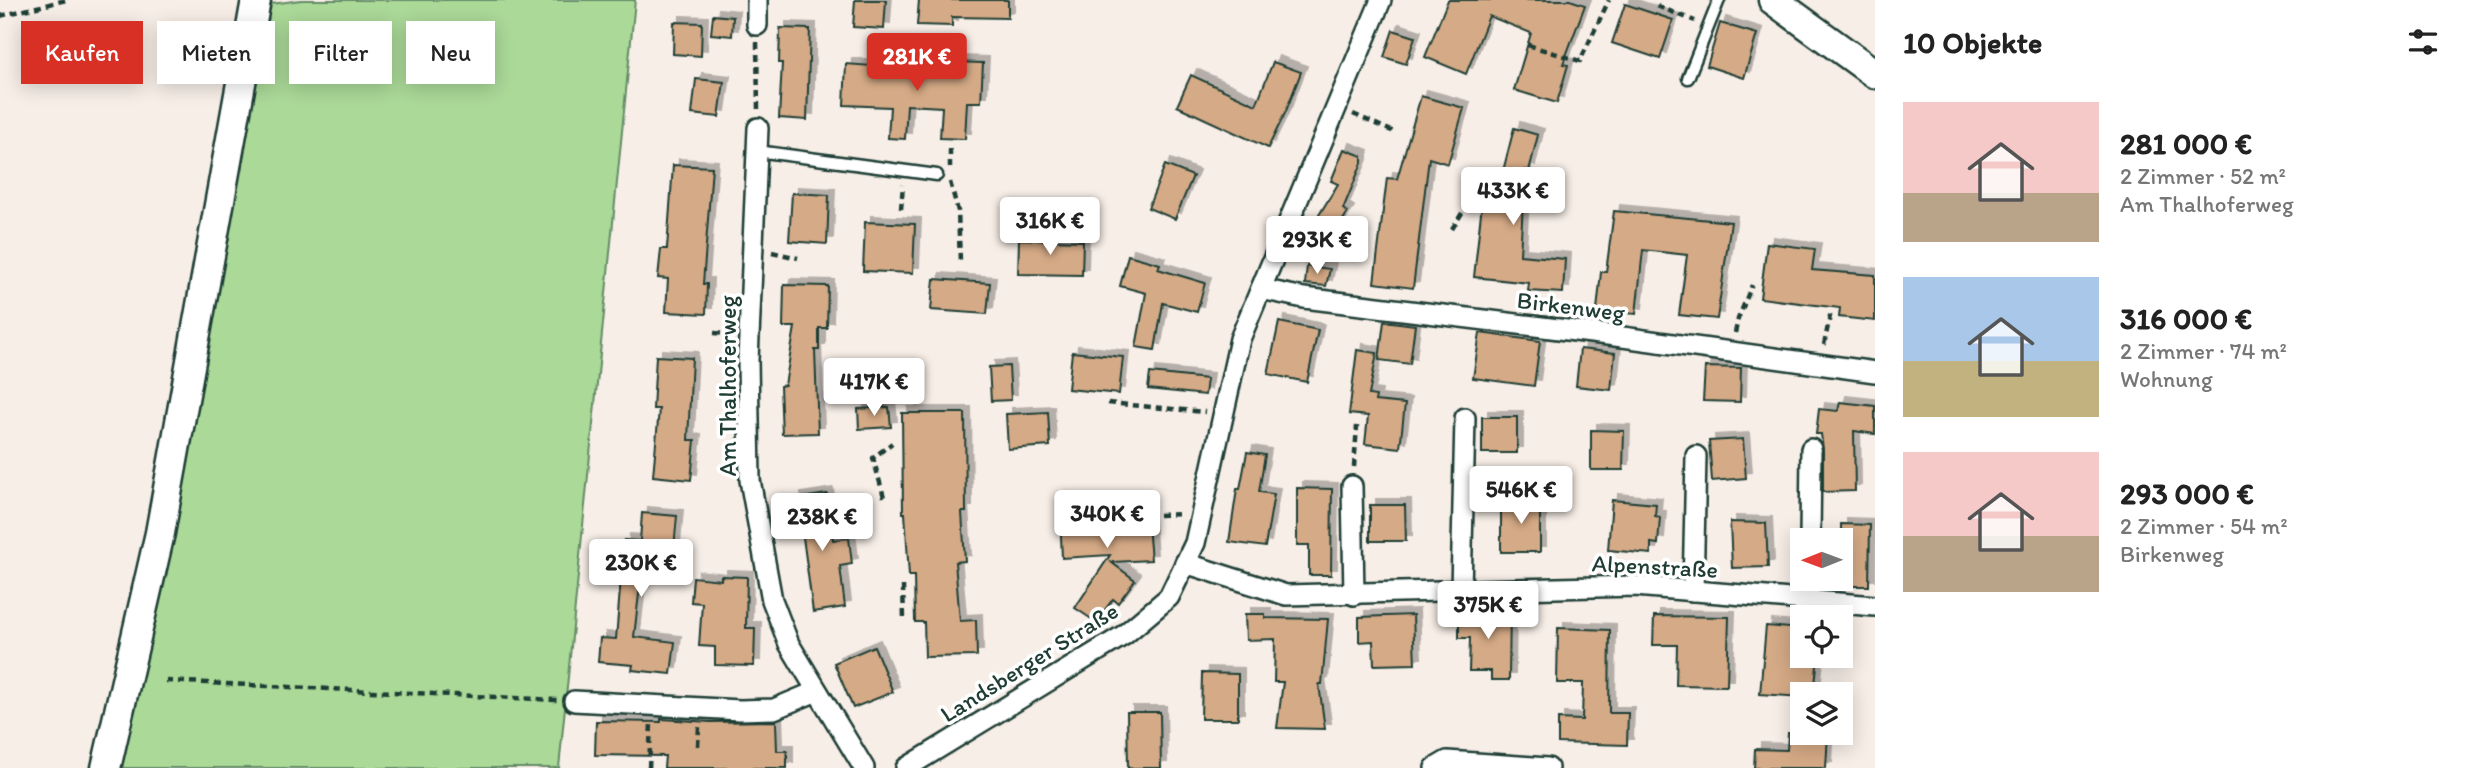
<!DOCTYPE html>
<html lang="de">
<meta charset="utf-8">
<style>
body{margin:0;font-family:Itim,sans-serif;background:#f2f2f2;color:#222;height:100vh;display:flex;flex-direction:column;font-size:26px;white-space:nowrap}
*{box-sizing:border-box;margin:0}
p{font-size:23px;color:#767676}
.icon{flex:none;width:38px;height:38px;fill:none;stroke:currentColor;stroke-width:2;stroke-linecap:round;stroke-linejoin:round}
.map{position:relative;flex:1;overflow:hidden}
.details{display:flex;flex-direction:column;background:#fff;width:595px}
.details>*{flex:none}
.top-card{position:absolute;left:21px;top:21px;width:665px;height:63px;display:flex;gap:14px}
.needle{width:46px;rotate:269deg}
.controls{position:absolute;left:1790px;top:528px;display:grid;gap:14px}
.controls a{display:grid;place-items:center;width:63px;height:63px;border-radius:0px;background:#fff;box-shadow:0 4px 18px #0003;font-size:35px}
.price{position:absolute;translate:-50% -60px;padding:0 16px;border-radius:7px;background:#fff;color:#222;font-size:23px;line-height:46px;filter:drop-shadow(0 2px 4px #0008)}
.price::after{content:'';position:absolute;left:50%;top:42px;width:21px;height:16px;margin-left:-10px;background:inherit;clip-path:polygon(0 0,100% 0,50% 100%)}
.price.on{background:#d93025;color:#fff}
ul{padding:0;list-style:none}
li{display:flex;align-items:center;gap:21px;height:175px;padding:0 28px}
li span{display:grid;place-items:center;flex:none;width:196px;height:140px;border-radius:0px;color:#555}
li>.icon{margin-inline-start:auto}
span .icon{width:84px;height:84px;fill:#fffc;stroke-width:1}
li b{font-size:30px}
h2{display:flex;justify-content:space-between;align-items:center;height:84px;padding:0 28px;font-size:30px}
.chip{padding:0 24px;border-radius:0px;background:#fff;box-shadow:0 4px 18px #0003;font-size:24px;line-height:63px}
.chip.on{background:#d93025;color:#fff}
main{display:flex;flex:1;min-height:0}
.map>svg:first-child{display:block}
.green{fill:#aad998;stroke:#648b66;stroke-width:2}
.building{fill:#d5aa86;stroke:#1f3d34;stroke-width:2;filter:url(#shadow)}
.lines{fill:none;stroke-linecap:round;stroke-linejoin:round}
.lane-casing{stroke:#1f3d34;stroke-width:15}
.street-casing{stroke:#1f3d34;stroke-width:24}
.secondary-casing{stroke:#1f3d34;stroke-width:33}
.path{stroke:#1f3d34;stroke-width:4.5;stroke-dasharray:7 5;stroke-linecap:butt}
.lane{stroke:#fff;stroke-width:10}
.street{stroke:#fff;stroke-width:19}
.secondary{stroke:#fff;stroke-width:28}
.labels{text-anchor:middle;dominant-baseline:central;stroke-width:7;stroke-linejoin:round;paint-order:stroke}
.street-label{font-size:24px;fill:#1f3d34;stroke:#fff}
</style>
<main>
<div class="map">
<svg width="1875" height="768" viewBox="0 0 1875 768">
<defs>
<filter id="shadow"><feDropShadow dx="6" dy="-6" stdDeviation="0" flood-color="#0004"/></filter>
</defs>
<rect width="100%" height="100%" fill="#f7eee7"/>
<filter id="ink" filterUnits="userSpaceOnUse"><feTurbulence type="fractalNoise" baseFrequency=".0143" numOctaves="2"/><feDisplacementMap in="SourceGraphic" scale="14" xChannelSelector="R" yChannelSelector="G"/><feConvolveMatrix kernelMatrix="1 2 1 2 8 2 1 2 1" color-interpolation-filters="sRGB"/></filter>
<g filter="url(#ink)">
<path class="green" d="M301 0H635L559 768H115L264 5Z"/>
<g class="building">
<path d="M855 0H886L884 29 853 27Z"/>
<path d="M919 0H1008V18L952 17V26L917 25Z"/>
<path d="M1448 0H1570L1585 5 1563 64 1568 65 1557 103 1514 90 1531 33 1489 16 1466 74 1425 57Z"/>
<path d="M1625 4 1673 20 1660 59 1612 43Z"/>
<path d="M713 15 733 17 732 36 711 34Z"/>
<path d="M674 22 702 23 701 56 673 54Z"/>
<path d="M1720 23 1757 34 1744 78 1707 66Z"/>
<path d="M780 28 810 29 807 120 779 118 782 63H779Z"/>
<path d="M1393 30 1415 37 1406 64 1384 57Z"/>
<path d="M953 62 983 63 981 102H967L965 139 940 138 942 107 907 105 905 139 888 138 890 107 844 105 846 64 953 72Z"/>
<path d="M1273 62 1301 72 1286 111 1268 148 1177 106 1191 75 1256 105Z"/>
<path d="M696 79 724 82 719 117 692 114Z"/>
<path d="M1421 96 1464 108 1448 164 1429 158 1413 288 1374 283 1387 178 1397 179Z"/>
<path d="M1514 128 1538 135 1529 171 1525 170 1520 255 1565 259 1563 293 1528 291 1529 283 1474 277 1484 185 1499 187Z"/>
<path d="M1344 149 1362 156V163L1343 209 1348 212 1319 258 1300 246 1338 184 1331 181Z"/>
<path d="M673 165 712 167 703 284H707L706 314 666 312 668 279 658 278 661 249H667Z"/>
<path d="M1165 165 1193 176 1175 219 1148 208Z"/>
<path d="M792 193 829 195 827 244 789 241Z"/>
<path d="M1614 211 1731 222 1717 319 1679 315 1687 255 1643 250 1636 314 1597 310 1601 272H1606Z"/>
<path d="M865 222 915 224 913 273 863 271Z"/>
<path d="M1019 239 1083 241 1082 275 1018 274Z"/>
<path d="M1767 243 1815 249 1812 270 1875 275V321L1839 317 1840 308 1760 298Z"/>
<path d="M1128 255 1160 264 1158 269 1205 283 1197 312 1163 303 1155 350 1136 347 1146 293 1120 286Z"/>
<path d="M1307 266 1330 269 1326 286 1305 284Z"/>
<path d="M934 279 990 283 987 314 931 310Z"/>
<path d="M784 285 828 286 827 328H819V350H815L818 433 782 434 780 386 785 385 795 327H783Z"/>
<path d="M1384 321 1415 325 1410 364 1379 360Z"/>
<path d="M1279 322 1318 330 1307 382 1268 374Z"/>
<path d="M1480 333 1540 341 1534 386 1473 378Z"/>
<path d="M1580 349 1615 353 1611 390 1576 386Z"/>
<path d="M1357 350 1377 353 1369 395 1376 396 1375 401 1405 404 1400 448 1365 444 1368 416 1349 414Z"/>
<path d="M1072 352 1123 357 1119 394 1068 389Z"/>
<path d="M656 356 692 358 688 440H695L691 480 653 476 659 409H653Z"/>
<path d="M1009 366 1011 400 991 401 989 367Z"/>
<path d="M1705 367 1741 368 1740 402 1703 401Z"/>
<path d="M1150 373 1207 379 1205 395 1148 389Z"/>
<path d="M1840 402 1875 406V434L1854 431 1855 491 1823 492V449L1821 434H1816L1819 409 1838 411Z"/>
<path d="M889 407 891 427 859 429 858 409Z"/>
<path d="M1048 412 1050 446 1008 449 1006 414Z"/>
<path d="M902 413H965L966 512H962L965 561 955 562 960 621 976 620 977 656 925 657 924 622H915L914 576H909L905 513H903Z"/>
<rect x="1482" y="417" width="35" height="36"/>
<path d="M1591 430 1624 431 1623 470H1591Z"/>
<path d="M1743 439 1746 478 1712 481 1709 441Z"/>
<path d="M1247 452 1265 455 1259 492 1274 494 1265 547 1229 542 1237 489H1240Z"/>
<path d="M1297 488 1332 489 1331 575H1309V545H1297Z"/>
<path d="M827 494 833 540 849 538 852 564 840 566 845 607 813 612 803 537H800L795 499Z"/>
<path d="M1540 500V552H1501V501Z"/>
<path d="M1612 500 1656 504 1655 516 1660 517 1658 544 1651 543V554L1608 550Z"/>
<path d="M1146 501 1151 560 1111 562 1135 580 1118 603 1113 599 1096 622 1075 608 1110 555 1062 558 1060 515 1111 511 1110 504Z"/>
<path d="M1370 505H1405L1406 541H1370Z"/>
<path d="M642 513 677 516 673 559 650 557 648 586 640 585 634 637 675 642 671 674 632 670 633 665 598 662 600 638 616 639 624 540 640 541Z"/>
<path d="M1730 522 1766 523 1768 567 1732 568Z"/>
<path d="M1841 524 1870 525 1869 586H1841Z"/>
<path d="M721 576 747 577 746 628H755L754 666 715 665V647L699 646 702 603 691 602 693 577 721 580Z"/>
<path d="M1459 610H1510L1509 680H1491V671H1469L1470 638H1459Z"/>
<path d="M1245 614H1265V618L1328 619 1322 684H1319L1325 729 1277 728 1283 682H1274L1275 639 1246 640Z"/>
<path d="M1413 615 1415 664 1374 665 1373 641 1359 642V617Z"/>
<path d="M1654 616 1729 617 1727 686 1676 685 1677 645H1653Z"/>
<path d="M1766 626 1802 629V656H1818L1814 695H1802V697L1760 694Z"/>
<path d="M1558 628 1610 630 1609 713H1628L1627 745 1558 743V719L1582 720 1583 683H1557Z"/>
<path d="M874 646 893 692 853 708 834 663Z"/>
<path d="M1202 673 1238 674V719H1201Z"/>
<path d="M1127 712H1160L1161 768H1128Z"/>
<path d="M661 719 711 722 776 721 777 751H787V768H664L665 756 595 755 596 721 661 722Z"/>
<path d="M1788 733H1828L1826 768H1754L1755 749 1787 750Z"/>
</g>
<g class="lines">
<g class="lane-casing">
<g id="lane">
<path d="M1688 78 1719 0"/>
<path d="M757 151 937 175"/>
</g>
</g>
<g class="street-casing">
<g id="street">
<path d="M757 25V0"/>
<path d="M758 128 748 360 750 480 772 600 789 644 864 768"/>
<path d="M1261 289 1304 298 1608 335 1875 372"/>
<path d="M1352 486 1354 595"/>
<path d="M1810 541 1811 449"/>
<path d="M1185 563 1286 595 1635 586 1875 606"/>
<path d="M1461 591 1465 418"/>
<path d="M1693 591 1696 456"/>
<path d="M1809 601V579"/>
<path d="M574 701 740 710 774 709 817 691"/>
<path d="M906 768 1124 635 1169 597 1195 543 1240 339 1381 0"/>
<path d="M1435 768 1447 761 1548 768"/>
</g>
</g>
<g class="secondary-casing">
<g id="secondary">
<path d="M1773 0 1875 74"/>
<path d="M106 768 160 533 256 0"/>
</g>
</g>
<g class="path">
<path d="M1657 6 1695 21"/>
<path d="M0 16 66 0"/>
<path d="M757 42 758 110"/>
<path d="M1528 45 1580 61 1609 0"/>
<path d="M1353 114 1394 132"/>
<path d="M950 168V148"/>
<path d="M950 182 958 211 960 261"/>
<path d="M901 209 903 185"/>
<path d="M1452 229 1467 205"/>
<path d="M772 252 798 258"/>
<path d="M714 333 731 334"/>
<path d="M1735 333 1738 319 1752 285"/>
<path d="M1824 345 1831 311"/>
<path d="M1108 403 1205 412"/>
<path d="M1354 467 1357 426"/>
<path d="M884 497 873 458 892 443"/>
<path d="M1159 515 1182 514"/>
<path d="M903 586 904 619"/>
<path d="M166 681 557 700"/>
<path d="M698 746 699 726"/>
<path d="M649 768 651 723"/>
</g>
<use href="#lane" class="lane"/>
<use href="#street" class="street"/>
<use href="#secondary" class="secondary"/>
</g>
</g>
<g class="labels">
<g class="street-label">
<text transform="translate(1571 306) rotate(7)">Birkenweg</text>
<text transform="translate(727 386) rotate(-90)">Am Thalhoferweg</text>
<text transform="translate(1655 566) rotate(3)">Alpenstraße</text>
<text transform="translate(1029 662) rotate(-32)">Landsberger Straße</text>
</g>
</g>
</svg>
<div class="controls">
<a><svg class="needle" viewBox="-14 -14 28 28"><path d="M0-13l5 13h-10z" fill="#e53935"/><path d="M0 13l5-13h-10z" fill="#767676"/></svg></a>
<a><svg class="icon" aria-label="locate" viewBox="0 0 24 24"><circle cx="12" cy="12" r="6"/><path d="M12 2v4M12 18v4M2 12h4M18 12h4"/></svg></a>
<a><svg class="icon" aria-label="layers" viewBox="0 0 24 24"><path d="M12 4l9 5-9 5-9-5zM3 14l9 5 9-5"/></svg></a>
</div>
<b class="price on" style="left:917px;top:93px">281K €</b>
<b class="price" style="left:1513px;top:227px">433K €</b>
<b class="price" style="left:1050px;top:257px">316K €</b>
<b class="price" style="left:1317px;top:276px">293K €</b>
<b class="price" style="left:874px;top:418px">417K €</b>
<b class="price" style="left:1521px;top:526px">546K €</b>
<b class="price" style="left:1107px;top:550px">340K €</b>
<b class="price" style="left:822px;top:553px">238K €</b>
<b class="price" style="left:641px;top:599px">230K €</b>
<b class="price" style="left:1488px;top:641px">375K €</b>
<div class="top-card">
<a class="chip on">Kaufen</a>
<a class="chip">Mieten</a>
<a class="chip">Filter</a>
<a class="chip">Neu</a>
</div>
</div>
<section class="details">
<h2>10 Objekte<svg class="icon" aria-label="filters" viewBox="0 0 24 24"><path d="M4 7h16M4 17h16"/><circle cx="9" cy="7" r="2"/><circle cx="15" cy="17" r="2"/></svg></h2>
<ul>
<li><span style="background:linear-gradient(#f6c9c9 65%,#b9a48a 0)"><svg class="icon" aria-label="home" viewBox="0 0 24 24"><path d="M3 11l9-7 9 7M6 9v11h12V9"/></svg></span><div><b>281 000 €</b><p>2 Zimmer · 52 m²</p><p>Am Thalhoferweg</p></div></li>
<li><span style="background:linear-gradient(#a9c7e8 60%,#c2b280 0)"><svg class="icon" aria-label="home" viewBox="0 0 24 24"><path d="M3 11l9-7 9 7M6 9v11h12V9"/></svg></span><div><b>316 000 €</b><p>2 Zimmer · 74 m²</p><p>Wohnung</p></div></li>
<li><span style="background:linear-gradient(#f6c9c9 60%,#b9a48a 0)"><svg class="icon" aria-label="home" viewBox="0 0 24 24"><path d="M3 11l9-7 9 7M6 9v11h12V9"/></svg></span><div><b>293 000 €</b><p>2 Zimmer · 54 m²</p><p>Birkenweg</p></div></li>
</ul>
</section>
</main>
